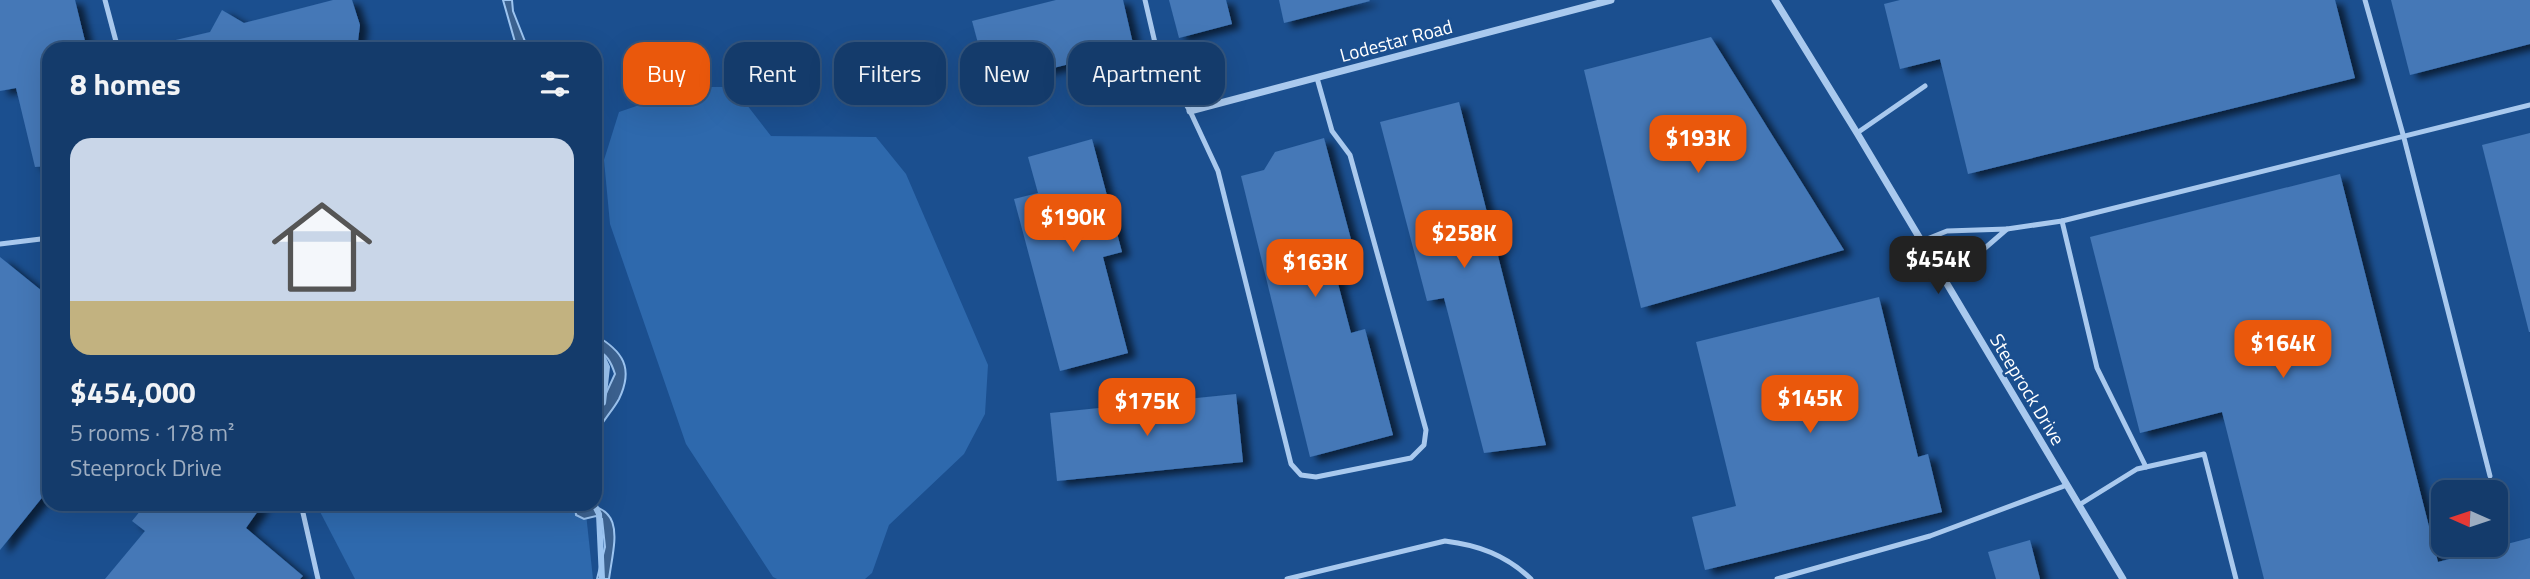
<!DOCTYPE html>
<meta charset="utf-8">
<style>
body{margin:0;font-family:"Titillium Web",sans-serif;background:#1d4271;color:#f1f3f6;height:100vh;display:flex;flex-direction:column;font-size:26px;white-space:nowrap}
*{box-sizing:border-box;margin:0}
p{font-size:23px;color:#9dadc1}
.icon{flex:none;width:38px;height:38px;fill:none;stroke:currentColor;stroke-width:2;stroke-linecap:round;stroke-linejoin:round}
.map{position:relative;flex:1;overflow:hidden}
.side{position:absolute;left:42px;top:42px;width:560px;height:469px;display:flex;flex-direction:column;background:#143b6b;border-radius:21px;box-shadow:0 7px 28px #0002,0 0 0 2px #33557e}
.side>*{flex:none}
.hud{position:absolute;left:623px;top:42px;width:665px;height:63px;display:flex;gap:14px}
.needle{width:46px;rotate:273deg}
.buttons{position:absolute;left:2431px;top:480px;display:grid;gap:14px}
.buttons a{display:grid;place-items:center;width:77px;height:77px;border-radius:14px;background:#143b6b;box-shadow:0 7px 28px #0002,0 0 0 2px #33557e;font-size:35px}
.price{position:absolute;translate:-50% -60px;padding:0 16px;border-radius:14px;background:#ea580c;color:#fff;font-size:23px;line-height:46px;filter:drop-shadow(0 2px 4px #0008)}
.price::after{content:'';position:absolute;left:50%;top:42px;width:21px;height:16px;margin-left:-10px;background:inherit;clip-path:polygon(0 0,100% 0,50% 100%)}
.price.on{background:#222;color:#fff}
ul{padding:0;list-style:none}
li{display:grid;align-content:center;gap:14px;height:371px;padding:0 28px}
li+li{border-top:2px solid #33557e}
li span{display:grid;place-items:center;height:217px;border-radius:21px;color:#555}
li>.icon{margin-inline-start:auto}
span .icon{width:126px;height:126px;fill:#fffc;stroke-width:1}
li b{font-size:30px}
h2{display:flex;justify-content:space-between;align-items:center;height:84px;padding:0 28px;font-size:30px}
.pill{padding:0 24px;border-radius:21px;background:#143b6b;box-shadow:0 7px 28px #0002,0 0 0 2px #33557e;font-size:24px;line-height:63px}
.pill.on{background:#ea580c;color:#fff}
.map>svg:first-child{display:block}
.green{fill:#2e69ad}
.water{fill:#3c6290;stroke:#9cc4f0;stroke-width:2}
.lines{fill:none;stroke-linecap:round;stroke-linejoin:round}
.stream{stroke:#9cc4f0;stroke-width:6}
.building{fill:#4478b7;filter:url(#shadow)}
.service{stroke:#a9c9ee;stroke-width:5}
.minor{stroke:#a9c9ee;stroke-width:7}
.labels{text-anchor:middle;dominant-baseline:central;stroke-width:5;stroke-linejoin:round;paint-order:stroke}
.street-label{font-size:19px;fill:#fff;stroke:#1b4f8f}
</style>
<div class="map">
<svg width="2530" height="579" viewBox="0 0 2530 579">
<defs>
<filter id="shadow"><feDropShadow dx="8" dy="4.5" stdDeviation="3.5" flood-color="#0009"/></filter>
</defs>
<rect width="100%" height="100%" fill="#1b4f8f"/>
<g class="green">
<path d="M692 87H733L771 136 876 137 906 174 988 365 985 414 964 454 889 525 872 573 865 579H777L773 577 686 444 610 224 604 160 619 112Z"/>
<path d="M316 504H585L593 579H355Z"/>
</g>
<g class="water">
<path d="M503 0H512L513 11 528 49H517Z"/>
<path d="M595 335C623 351 634 368 619 399 612 412 600 423 595 437V417L615 374C611 362 607 354 595 349Z"/>
<path d="M575 504C628 504 614 542 609 579H597L605 547 602 519 596 516 584 519 576 515Z"/>
</g>
<g class="lines">
<g class="stream">
<path d="M595 341 607 367 603 403"/>
<path d="M594 504 599 514 602 579"/>
</g>
</g>
<g class="building">
<path d="M0 0H75L87 49H49V166L35 167 16 88 0 91Z"/>
<path d="M333 0H352L360 25 357 49H148L150 46 210 32 222 10 244 23Z"/>
<path d="M1056 0H1123L1134 48 989 84 972 21Z"/>
<path d="M1169 0H1226L1232 24 1179 38Z"/>
<path d="M1279 0H1369L1370 1 1284 23Z"/>
<path d="M1900 0H2335L2355 78 1968 174 1940 59 1900 69 1884 4Z"/>
<path d="M2391 0H2530V44L2410 75Z"/>
<path d="M1711 37 1844 250 1641 308 1584 70Z"/>
<path d="M1459 102 1546 445 1484 453 1444 298 1427 301 1380 122Z"/>
<path d="M2530 133V332H2529L2482 145Z"/>
<path d="M1324 138 1352 243 1329 249 1351 333 1365 329 1393 435 1310 457 1241 176 1264 170 1275 152Z"/>
<path d="M1092 139 1122 252 1103 257 1128 353 1060 371 1014 199 1038 193 1028 157Z"/>
<path d="M2340 174 2438 562 2530 538V579H2264L2222 412 2140 433 2090 237Z"/>
<path d="M0 257 47 295 49 292V456L40 467 49 474V489L0 550Z"/>
<path d="M1879 297 1918 457 1928 454 1942 512 1705 570 1692 517 1736 506 1696 342Z"/>
<path d="M1236 394 1243 462 1057 481 1050 413Z"/>
<path d="M146 504H263L246 528 303 576 300 579H105L145 531 132 521Z"/>
<path d="M2030 540 2040 579H1996L1988 552Z"/>
</g>
<g class="lines">
<g class="service">
<path d="M105 0 118 49"/>
<path d="M1145 0 1159 60 1190 111 1218 171 1291 464 1301 475 1316 477 1411 458 1424 445 1426 430 1350 155 1332 131 1317 78"/>
<path d="M2365 0 2404 138 2490 476"/>
<path d="M1857 133 1925 86"/>
<path d="M2062 221 2097 368 2146 467"/>
<path d="M2007 229 2062 221 2530 105"/>
<path d="M1922 241 1947 231 2007 229 1946 282"/>
<path d="M0 244 49 238"/>
<path d="M301 504 318 579"/>
<path d="M2079 505 2137 469 2204 454 2236 579"/>
<path d="M1287 579 1445 541C1478 545 1506 555 1531 579"/>
<path d="M1777 579 1930 536 2067 485"/>
</g>
<g class="minor">
<path d="M1775 0 1857 133 2123 579"/>
<path d="M1190 111 1611 0"/>
</g>
</g>
<g class="labels">
<g class="street-label">
<text transform="translate(1396 40) rotate(-15)">Lodestar Road</text>
<text transform="translate(2028 389) rotate(59)">Steeprock Drive</text>
</g>
</g>
</svg>
<div class="buttons">
<a><svg class="needle" viewBox="-14 -14 28 28"><path d="M0-13l5 13h-10z" fill="#e53935"/><path d="M0 13l5-13h-10z" fill="#9dadc1"/></svg></a>
</div>
<b class="price" style="left:1698px;top:175px">$193K</b>
<b class="price" style="left:1073px;top:254px">$190K</b>
<b class="price" style="left:1464px;top:270px">$258K</b>
<b class="price on" style="left:1938px;top:296px">$454K</b>
<b class="price" style="left:1315px;top:299px">$163K</b>
<b class="price" style="left:2283px;top:380px">$164K</b>
<b class="price" style="left:1810px;top:435px">$145K</b>
<b class="price" style="left:1147px;top:438px">$175K</b>
<div class="hud">
<a class="pill on">Buy</a>
<a class="pill">Rent</a>
<a class="pill">Filters</a>
<a class="pill">New</a>
<a class="pill">Apartment</a>
</div>
<section class="side">
<h2>8 homes<svg class="icon" aria-label="filters" viewBox="0 0 24 24"><path d="M4 7h16M4 17h16"/><circle cx="9" cy="7" r="2"/><circle cx="15" cy="17" r="2"/></svg></h2>
<ul>
<li><span style="background:linear-gradient(#c9d6e8 75%,#c2b280 0)"><svg class="icon" aria-label="home" viewBox="0 0 24 24"><path d="M3 11l9-7 9 7M6 9v11h12V9"/></svg></span><div><b>$454,000</b><p>5 rooms · 178 m²</p><p>Steeprock Drive</p></div></li>
</ul>
</section>
</div>
